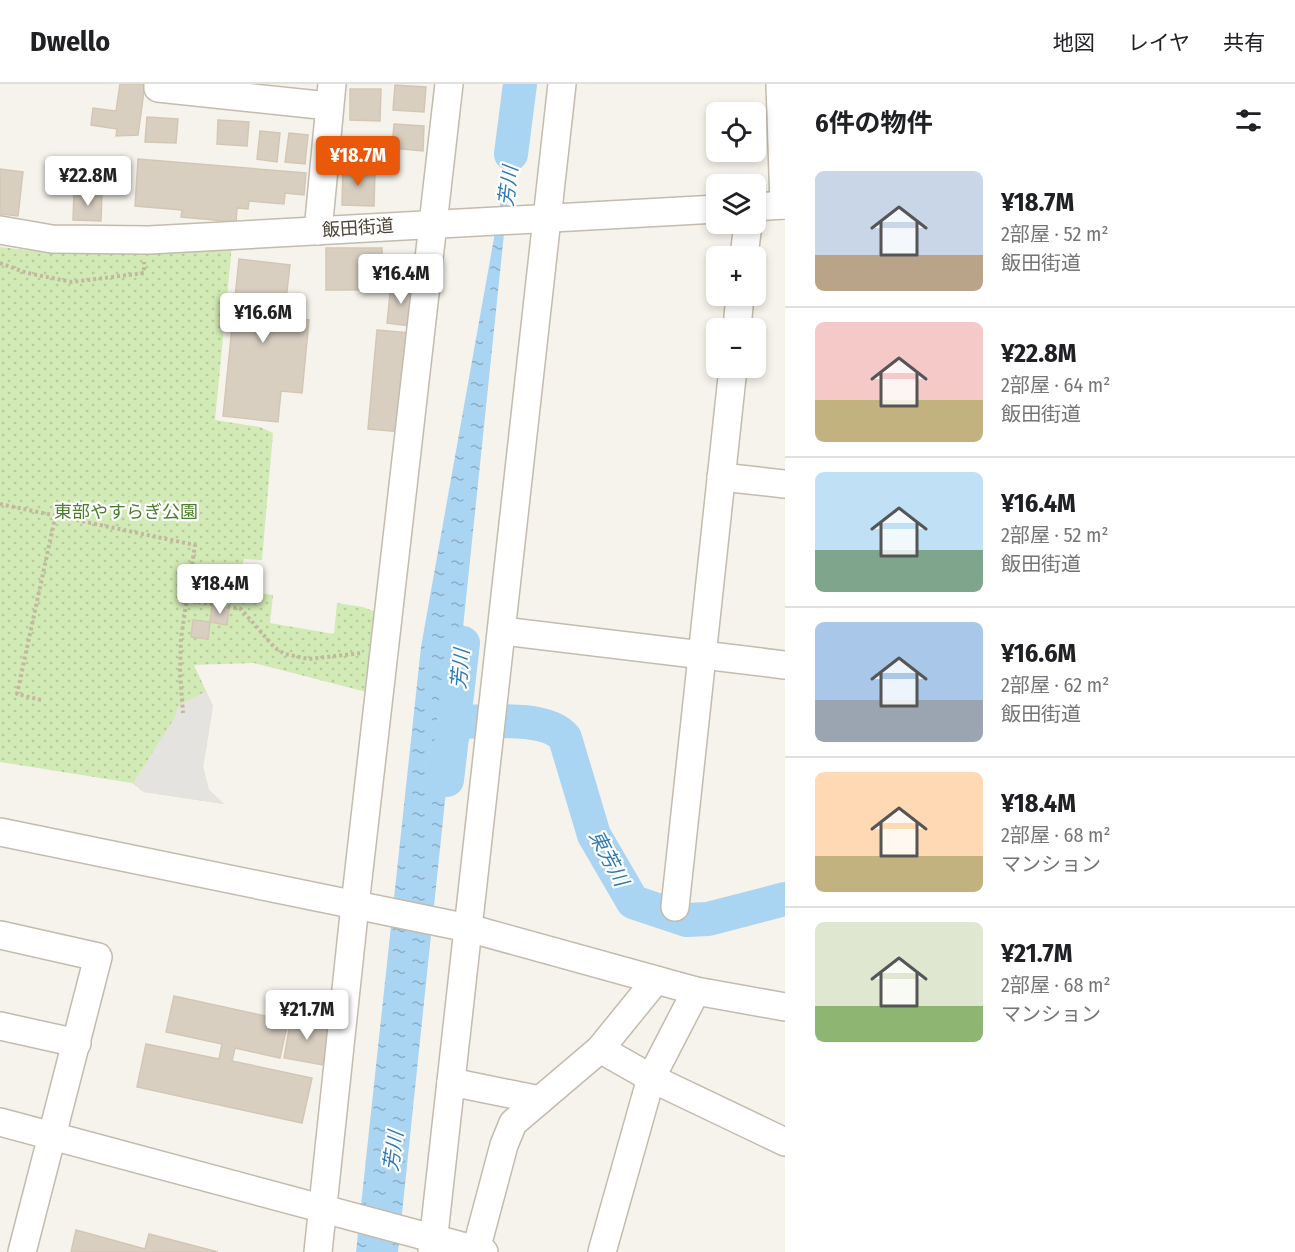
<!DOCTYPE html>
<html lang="ja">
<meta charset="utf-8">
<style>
body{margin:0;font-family:"Fira Sans Condensed","Noto Sans JP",sans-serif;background:#f6f6f6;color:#202124;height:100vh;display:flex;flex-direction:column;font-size:22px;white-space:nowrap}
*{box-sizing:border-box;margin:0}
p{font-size:20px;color:#757577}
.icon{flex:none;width:33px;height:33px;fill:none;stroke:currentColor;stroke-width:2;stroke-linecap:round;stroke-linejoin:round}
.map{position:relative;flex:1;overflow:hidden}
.panel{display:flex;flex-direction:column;background:#fff;width:510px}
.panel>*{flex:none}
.buttons{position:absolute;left:706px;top:18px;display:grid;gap:12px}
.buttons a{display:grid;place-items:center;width:60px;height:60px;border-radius:9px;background:#fff;box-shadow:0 3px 9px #0003;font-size:30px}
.price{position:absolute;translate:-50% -51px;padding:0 14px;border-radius:6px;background:#fff;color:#222;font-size:20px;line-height:39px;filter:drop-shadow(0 2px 3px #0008)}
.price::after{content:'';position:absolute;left:50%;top:36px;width:18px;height:14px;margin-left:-9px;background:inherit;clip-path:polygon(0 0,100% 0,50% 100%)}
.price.selected{background:#ea580c;color:#fff}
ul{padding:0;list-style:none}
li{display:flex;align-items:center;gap:18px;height:150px;padding:0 30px}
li+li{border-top:2px solid #e0e0e0}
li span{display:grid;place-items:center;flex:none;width:168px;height:120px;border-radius:9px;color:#555}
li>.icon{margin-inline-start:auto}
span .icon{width:72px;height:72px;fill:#fffc;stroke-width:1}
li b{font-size:26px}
h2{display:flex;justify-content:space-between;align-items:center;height:72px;padding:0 30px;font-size:26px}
header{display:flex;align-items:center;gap:36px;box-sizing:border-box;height:84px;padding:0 30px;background:#fff;border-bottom:2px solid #e0e0e0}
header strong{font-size:28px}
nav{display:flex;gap:33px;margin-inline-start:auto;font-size:21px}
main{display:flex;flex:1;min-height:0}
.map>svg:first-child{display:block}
.park{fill:url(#park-dots)}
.parking{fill:#e5e3e0}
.water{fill:url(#water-ripples)}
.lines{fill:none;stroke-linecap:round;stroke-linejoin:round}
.river{stroke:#a9d4f2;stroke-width:34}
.building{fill:#d8cfc1;stroke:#d3c7b4;stroke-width:1.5}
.minor-casing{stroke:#c2bbae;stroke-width:30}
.path{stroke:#c4b79f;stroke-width:4;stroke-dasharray:3 3;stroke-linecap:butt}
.minor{stroke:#fff;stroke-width:27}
.labels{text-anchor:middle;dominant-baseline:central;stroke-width:4.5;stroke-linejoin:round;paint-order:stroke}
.street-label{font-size:18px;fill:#4b4439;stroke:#fff}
.park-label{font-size:18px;fill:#4a7f2a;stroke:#fff}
.water-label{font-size:20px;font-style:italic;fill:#2e7ab2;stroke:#fff}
</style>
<header>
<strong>Dwello</strong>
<nav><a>地図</a><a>レイヤ</a><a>共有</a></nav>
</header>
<main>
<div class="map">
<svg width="785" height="1168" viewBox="0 0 785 1168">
<defs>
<pattern id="park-dots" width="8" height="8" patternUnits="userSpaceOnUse" patternTransform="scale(1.5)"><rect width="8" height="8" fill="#d2eab5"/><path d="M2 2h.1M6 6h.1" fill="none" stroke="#b6ca9c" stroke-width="1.8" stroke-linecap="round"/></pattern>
<pattern id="water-ripples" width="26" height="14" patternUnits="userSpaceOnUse" patternTransform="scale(1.5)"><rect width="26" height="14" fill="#a9d4f2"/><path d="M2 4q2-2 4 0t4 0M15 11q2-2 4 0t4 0" fill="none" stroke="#8caec5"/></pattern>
</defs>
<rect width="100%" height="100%" fill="#f6f3ec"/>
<path class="park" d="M232 161 215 336 260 343 273 349 262 476 244 475 237 506 273 511 270 539 334 550 337 519 363 523 383 531 374 610 254 579 194 581 213 622 203 683 209 706 224 720 144 708 132 699 0 678V163C78 174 154 166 232 161Z"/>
<path class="parking" d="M206 607 213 622 203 683 209 706 224 720 144 708 133 699 175 633 178 622Z"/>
<path class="water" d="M517 25 398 1168H356L421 563Z"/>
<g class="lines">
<g class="river">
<path d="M511 70 520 0"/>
<path d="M458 638C486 638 547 631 565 654L594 751 633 818 687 836 708 835 785 815"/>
<path d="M447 696 463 559"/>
</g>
</g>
<g class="building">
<path d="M120 0H145L138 51 116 52 117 45 91 41 93 24 116 27Z"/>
<path d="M395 1 426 3 424 28 393 26Z"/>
<path d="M350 5H381L380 37 350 36Z"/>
<path d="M147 33 178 35 176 59 145 58Z"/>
<path d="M218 36 249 38 247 62 217 60Z"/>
<path d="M394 40 424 42 423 67 392 64Z"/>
<path d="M260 47 280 49 277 78 257 75Z"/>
<path d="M289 49 308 51 305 80 285 78Z"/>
<path d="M138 75 306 89 304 111 285 109 284 120 249 117 248 125 237 124 236 138 181 133 182 126 135 122Z"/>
<path d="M343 84 375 85 374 122 342 121Z"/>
<path d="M0 85 23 88 18 132 0 130Z"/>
<path d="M74 109H102L101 137 73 136Z"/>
<rect x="326" y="164" width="56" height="42"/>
<path d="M239 175 290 181 284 233 309 236 302 309 281 307 278 338 223 332Z"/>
<path d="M391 200 415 203 411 242 387 239Z"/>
<path d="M377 246 410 249 402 348 368 345Z"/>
<path d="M212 522 229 524 227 541 210 538Z"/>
<path d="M193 536 210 538 208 555 191 553Z"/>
<path d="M174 912 288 937 280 974 235 964 232 977 312 994 302 1039 137 1003 146 960 219 975 222 960 166 948Z"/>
<path d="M291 934 331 941 323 981 284 974Z"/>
<path d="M76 1146 145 1165 149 1150 218 1168H71Z"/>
</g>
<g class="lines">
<g class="minor-casing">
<g id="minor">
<path d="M158 0V4L329 22"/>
<path d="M780 0 784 121"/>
<path d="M756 123 785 121"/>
<path d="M0 146 52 155 149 156 717 125"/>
<path d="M318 147 332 0"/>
<path d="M744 172 748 140"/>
<path d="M737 244 740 212"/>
<path d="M721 393 785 400"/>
<path d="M503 547 785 581"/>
<path d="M0 748 468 844 696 907 785 923"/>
<path d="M675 823 733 284"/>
<path d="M0 851 98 873 22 1168"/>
<path d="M0 942 77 959"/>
<path d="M600 965 651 994 785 1058"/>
<path d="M451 998 540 1016"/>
<path d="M0 1038 484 1168"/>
<path d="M476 1166 504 1061 513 1039 600 965 656 896"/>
<path d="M318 1168 355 821 449 0"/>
<path d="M432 1168 562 0"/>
<path d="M602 1168 651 994 696 907"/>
</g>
</g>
<g class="path">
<path d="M0 179 27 189 72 198 144 189V178"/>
<path d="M0 420 195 461 181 554 180 590 183 629"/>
<path d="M186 516 241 525 275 564 285 570 309 575 362 569"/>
<path d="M41 616 17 610 55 434"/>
</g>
<use href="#minor" class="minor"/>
</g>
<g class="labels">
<g class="street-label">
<text transform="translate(358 144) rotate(-4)">飯田街道</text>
</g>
<g class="park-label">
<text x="126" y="428">東部やすらぎ公園</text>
</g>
<g class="water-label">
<text transform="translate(508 102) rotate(-83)">芳川</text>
<text transform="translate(460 585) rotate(-85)">芳川</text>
<text transform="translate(609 774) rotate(62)">東芳川</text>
<text transform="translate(393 1067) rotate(-82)">芳川</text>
</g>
</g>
</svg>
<div class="buttons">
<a><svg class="icon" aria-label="locate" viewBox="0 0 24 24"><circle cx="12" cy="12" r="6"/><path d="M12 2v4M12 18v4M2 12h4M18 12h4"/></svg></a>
<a><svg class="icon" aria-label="layers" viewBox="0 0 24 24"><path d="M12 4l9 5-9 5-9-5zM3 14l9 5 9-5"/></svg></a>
<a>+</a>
<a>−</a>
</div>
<b class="price selected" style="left:358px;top:103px">¥18.7M</b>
<b class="price" style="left:88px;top:123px">¥22.8M</b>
<b class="price" style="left:401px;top:221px">¥16.4M</b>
<b class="price" style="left:263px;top:260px">¥16.6M</b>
<b class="price" style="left:220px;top:531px">¥18.4M</b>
<b class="price" style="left:307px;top:957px">¥21.7M</b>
</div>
<section class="panel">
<h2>6件の物件<svg class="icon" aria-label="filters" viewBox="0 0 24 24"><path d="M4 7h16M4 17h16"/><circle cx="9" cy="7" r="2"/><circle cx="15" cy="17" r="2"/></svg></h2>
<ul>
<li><span style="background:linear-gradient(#c9d6e8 70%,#b9a48a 0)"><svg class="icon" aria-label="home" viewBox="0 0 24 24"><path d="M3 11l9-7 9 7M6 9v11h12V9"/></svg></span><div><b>¥18.7M</b><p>2部屋 · 52 m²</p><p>飯田街道</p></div></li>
<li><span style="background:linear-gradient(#f6c9c9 65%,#c2b280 0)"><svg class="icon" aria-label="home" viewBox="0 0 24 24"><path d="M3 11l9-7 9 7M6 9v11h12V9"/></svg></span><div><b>¥22.8M</b><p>2部屋 · 64 m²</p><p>飯田街道</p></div></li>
<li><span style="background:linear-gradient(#bfe0f5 65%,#7fa58c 0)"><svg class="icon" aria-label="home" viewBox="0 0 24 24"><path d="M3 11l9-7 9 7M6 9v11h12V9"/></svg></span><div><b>¥16.4M</b><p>2部屋 · 52 m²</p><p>飯田街道</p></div></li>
<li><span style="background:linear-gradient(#a9c7e8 65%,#9aa5b1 0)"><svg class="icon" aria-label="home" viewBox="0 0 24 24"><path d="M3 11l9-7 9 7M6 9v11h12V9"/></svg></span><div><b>¥16.6M</b><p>2部屋 · 62 m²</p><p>飯田街道</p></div></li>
<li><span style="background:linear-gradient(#ffd9b3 70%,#c2b280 0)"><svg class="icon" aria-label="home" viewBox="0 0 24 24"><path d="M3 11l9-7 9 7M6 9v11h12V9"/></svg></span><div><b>¥18.4M</b><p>2部屋 · 68 m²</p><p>マンション</p></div></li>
<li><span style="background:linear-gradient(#dfe7d0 70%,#8fb573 0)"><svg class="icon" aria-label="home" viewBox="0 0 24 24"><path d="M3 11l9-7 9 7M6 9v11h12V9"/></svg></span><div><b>¥21.7M</b><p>2部屋 · 68 m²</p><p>マンション</p></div></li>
</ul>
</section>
</main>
